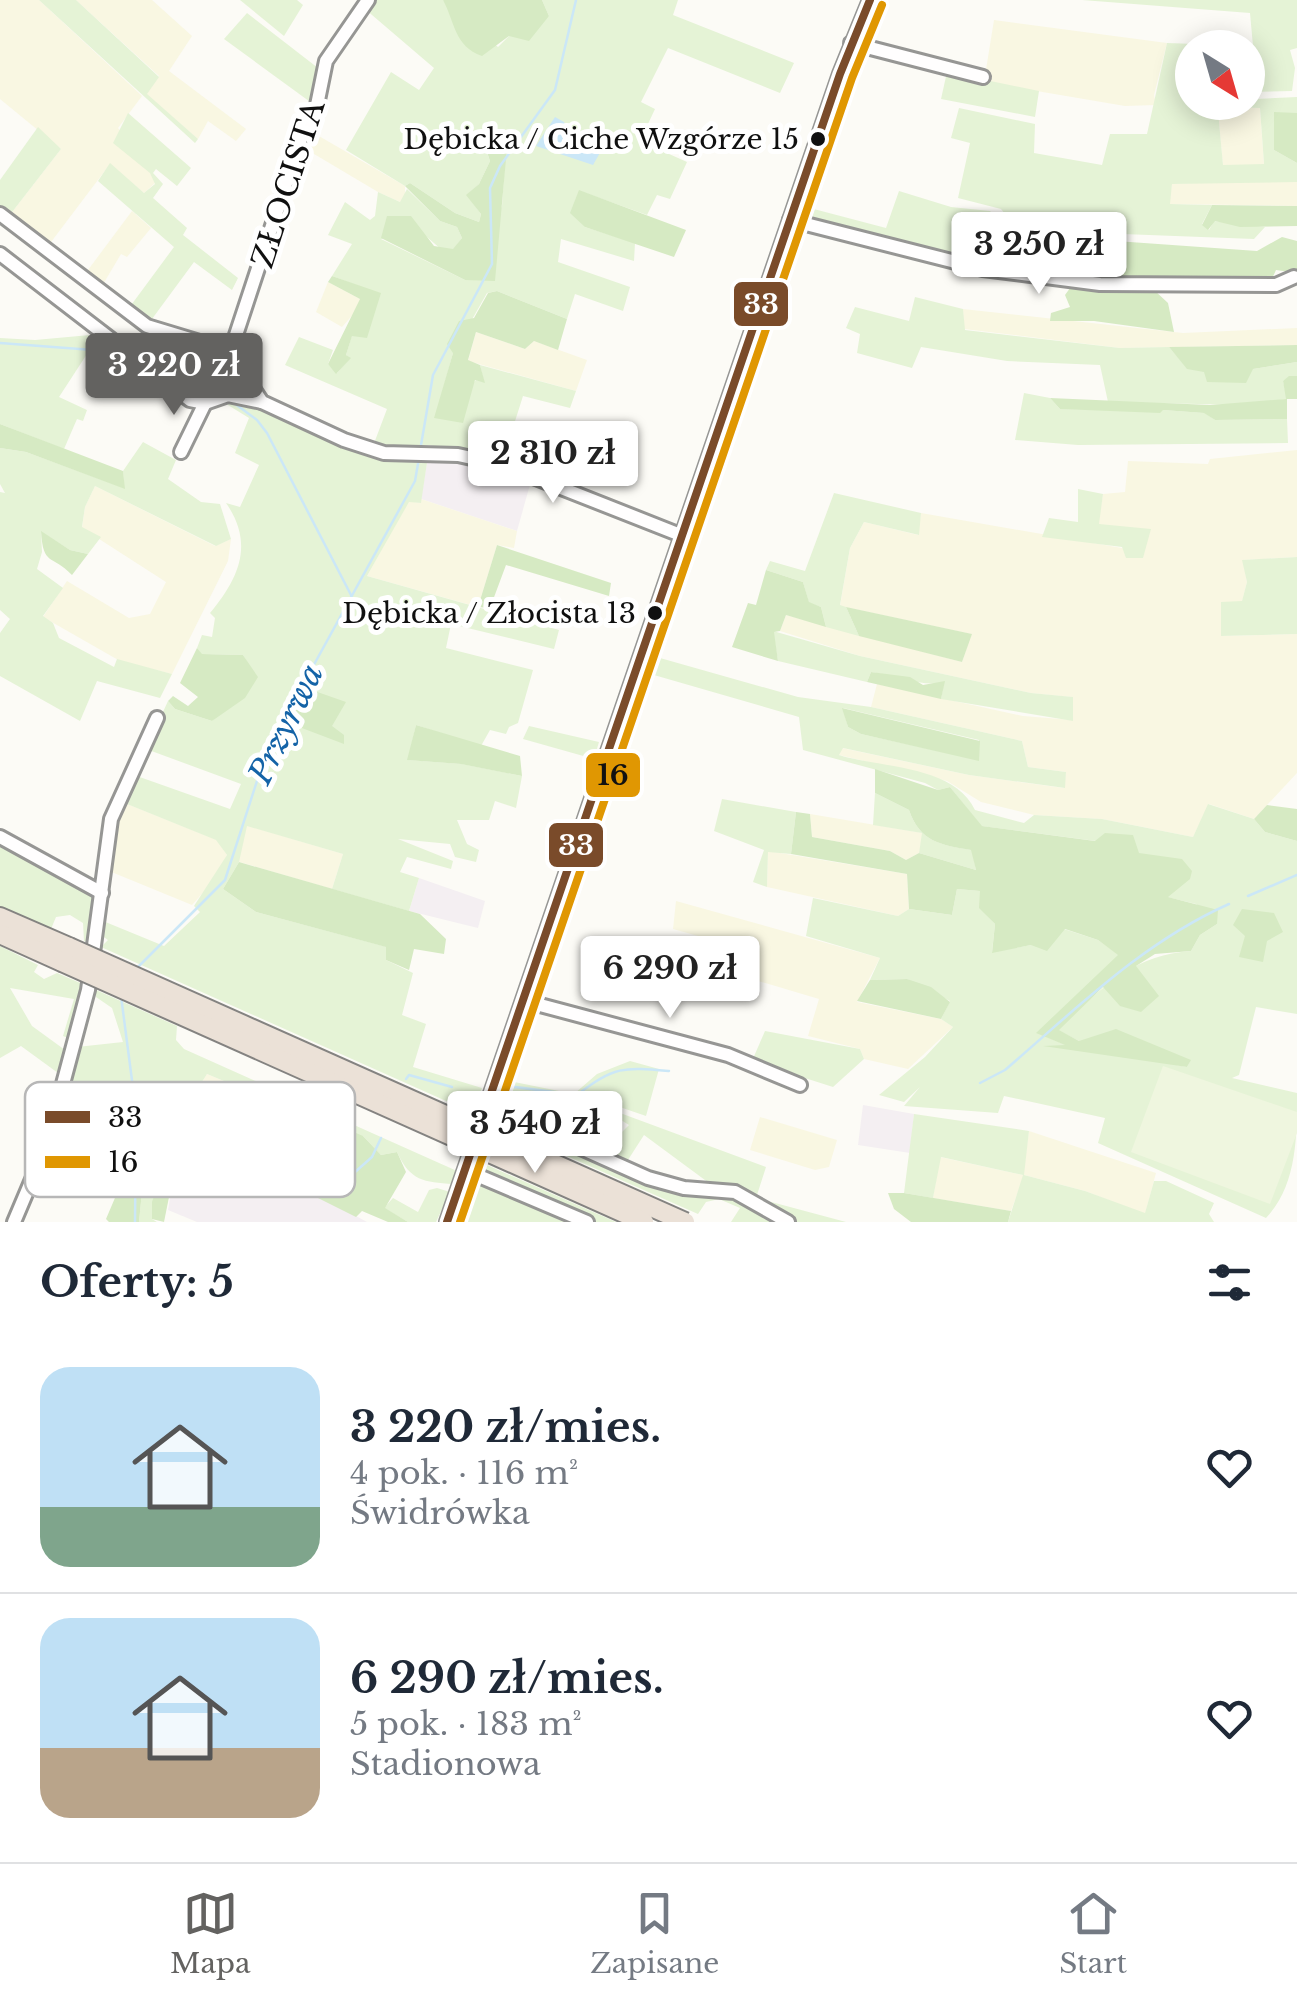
<!DOCTYPE html>
<html lang="pl">
<meta charset="utf-8">
<style>
body{margin:0;font-family:"Libre Baskerville",serif;background:#f2f2f3;color:#1f2937;height:100vh;display:flex;flex-direction:column;font-size:38px;white-space:nowrap}
*{box-sizing:border-box;margin:0}
p{font-size:32px;color:#747a83}
.icon{flex:none;width:55px;height:55px;fill:none;stroke:currentColor;stroke-width:2;stroke-linecap:round;stroke-linejoin:round}
.map{position:relative;height:1222px;overflow:hidden}
.details{display:flex;flex-direction:column;background:#fff;flex:1}
.details>*{flex:none}
.needle{width:65px;rotate:143deg}
.tools{position:absolute;left:1175px;top:30px;display:grid;gap:20px}
.tools a{display:grid;place-items:center;width:90px;height:90px;border-radius:50%;background:#fff;box-shadow:0 5px 25px #0003;font-size:50px}
.price{position:absolute;translate:-50% -85px;padding:0 22px;border-radius:10px;background:#fff;color:#222;font-size:32px;line-height:65px;filter:drop-shadow(0 2px 5px #0008)}
.price::after{content:'';position:absolute;left:50%;top:60px;width:30px;height:22px;margin-left:-15px;background:inherit;clip-path:polygon(0 0,100% 0,50% 100%)}
.price.on{background:#636260;color:#fff}
ul{padding:0;list-style:none}
li{display:flex;align-items:center;gap:30px;height:250px;padding:0 40px}
li+li{border-top:2px solid #e0e1e3}
li span{display:grid;place-items:center;flex:none;width:280px;height:200px;border-radius:30px;color:#555}
li>.icon{margin-inline-start:auto}
span .icon{width:120px;height:120px;fill:#fffc;stroke-width:1}
li b{font-size:42px}
h2{display:flex;justify-content:space-between;align-items:center;height:120px;padding:0 40px;font-size:42px}
.dock{display:flex;justify-content:space-around;align-items:center;height:140px;border-top:2px solid #e0e1e3;background:#fff;font-size:28px;color:#747a83}
.dock a{display:grid;justify-items:center;gap:5px}
.dock .on{color:#636260}
.map>svg:first-child{display:block}
.industrial{fill:#f4eff2}
.farmland{fill:#f9f7e2}
.green{fill:#e5f3d6;fill-rule:evenodd}
.forest{fill:#d6eac3}
.pitch{fill:#eff6df}
.water{fill:#cbe7f7}
.lines{fill:none;stroke-linecap:round;stroke-linejoin:round}
.stream{stroke:#cbe7f7;stroke-width:2.5}
.minor-casing{stroke:#969694;stroke-width:18}
.highway-casing{stroke:#848381;stroke-width:22}
.minor{stroke:#fffefe;stroke-width:12}
.highway{stroke:#ebe1d7;stroke-width:18}
.highway-bridge-casing{stroke:#848381;stroke-width:22;stroke-linecap:butt}
.highway-bridge{stroke:#ebe1d7;stroke-width:18}
.bus-1-casing{stroke:#fff;stroke-width:15}
.bus-2-casing{stroke:#fff;stroke-width:15}
.bus-1{stroke:#7a4b2a;stroke-width:8}
.bus-2{stroke:#e09702;stroke-width:8}
.bus-dot{fill:#101010;stroke:#fff;stroke-width:4}
.labels{text-anchor:middle;dominant-baseline:central;stroke-width:10;stroke-linejoin:round;paint-order:stroke}
.bus-label{font-size:28px;fill:#101010;stroke:#fff;text-anchor:end}
.street-label{font-size:30px;fill:#101010;stroke:#fff}
.water-label{font-size:32px;font-style:italic;fill:#1463a7;stroke:#fff}
.key{fill:#fff;stroke:#b7b7b7;stroke-width:2.5}
.key-label{font-size:28px;fill:#101010}
.line-badge{stroke:#fff;stroke-width:4}
.badge-label{font-size:28px;text-anchor:middle;font-weight:bold;fill:#fff}
.pale-badge-label{font-size:28px;text-anchor:middle;font-weight:bold;fill:#111}
</style>
<div class="map">
<svg width="1297" height="1222" viewBox="0 0 1297 1222">
<rect width="100%" height="100%" fill="#fcfbf6"/>
<g class="industrial">
<path d="M428 456 475 462 531 481 517 531 421 499Z"/>
<path d="M419 878 485 901 478 928 409 911Z"/>
<path d="M863 1105 914 1114 910 1153 858 1145Z"/>
<path d="M181 1135 325 1199 367 1222H197L168 1210Z"/>
</g>
<g class="farmland">
<path d="M0 0H39L142 96 118 128 153 173 155 183 144 193 110 164 48 246 9 216 61 149 0 99Z"/>
<path d="M76 0H152L192 36 169 71 246 129 236 141 208 121 198 139 146 94 159 76Z"/>
<path d="M994 20 1167 43 1154 95 1156 105 1125 106 984 82Z"/>
<path d="M1222 107 1260 108 1264 165 1223 166 1218 111Z"/>
<path d="M312 132 405 186V198L400 202 378 192 304 148Z"/>
<path d="M1260 180 1297 182V206L1169 204 1172 184Z"/>
<path d="M132 211 151 228 127 257 121 254 102 286 85 274Z"/>
<path d="M328 282 360 299 357 310 342 327 316 312Z"/>
<path d="M963 309 1183 333 1297 328V345L1120 348 964 329Z"/>
<path d="M476 332 525 349 534 341 587 360 576 391 468 361Z"/>
<path d="M1297 450V557L1243 560 1247 582 1242 602 1221 603 1222 636 1297 634V773L1254 819 1209 804 1193 837 1102 819 1034 815 981 802 947 781 839 755 842 748 969 775 1064 788 1066 772 1028 767 1022 741 871 707 877 684 1023 716 1073 720 1072 697 1031 693 860 656 780 631 786 615 962 662 971 634 840 606 850 548 864 522 918 535 921 513 1122 548 1142 558 1098 524 1103 494 1125 492 1128 461 1208 464 1210 459Z"/>
<path d="M95 486 215 546 231 539 228 561 172 674 120 661 43 617 67 581 129 618 150 614 166 582 82 528 85 507Z"/>
<path d="M421 499 517 531 514 548 497 545 478 607 367 576 409 501 420 503Z"/>
<path d="M122 802 217 840 227 855 215 879 192 905 109 871 110 839Z"/>
<path d="M810 814 923 833 919 853 906 860 890 851 812 837Z"/>
<path d="M246 825 343 854 332 889 236 861Z"/>
<path d="M768 851 907 874 909 909 898 916 767 887Z"/>
<path d="M676 901 880 958 857 1002 941 1019 953 1027 908 1069 864 1059 860 1049 808 1036 819 999 735 974 741 948 673 929Z"/>
<path d="M207 1074 243 1089 217 1151 181 1135 186 1107Z"/>
<path d="M760 1117 837 1140 829 1167 815 1170 750 1150Z"/>
<path d="M1029 1131 1156 1173 1145 1214 1085 1191 1024 1175 1011 1211 933 1198 940 1157 1023 1175Z"/>
</g>
<g class="green">
<path d="M39 0H76L159 77 147 94 198 139 195 143Z"/>
<path d="M240 0H297L303 5 284 36Z"/>
<path d="M373 0H443L498 47 509 36 549 16 542 0H678L673 15 794 63 780 93 668 48 641 102 655 109 640 141 687 162 670 199 657 195 647 215 580 191 585 227 635 243 634 261 561 239 558 262 630 287 623 311 575 294 567 319 497 291 487 293 453 353 435 418 476 380 484 382 480 365 576 391 570 408 523 396 510 437 517 439 509 462 429 445 373 446 387 409 285 365 299 337 333 350 328 364 337 373 350 358 346 355 352 335 380 294 332 276 352 244 328 235 345 202 370 220 375 216 378 192 400 202 407 189 440 221 457 227 462 238 453 250H442L420 231 381 239 465 280 502 206 506 147 491 136 485 147 490 161 479 184 467 195 481 214 479 222 455 213 410 183 405 186 346 150 391 72 419 90 434 68 365 9Z"/>
<path d="M1082 0H1297V48L1290 50 1295 68 1292 91 1248 92V48H1192V102L1297 97V113H1274V150L1297 163V182L1172 184 1170 204 1212 205 1202 224 1209 230 1214 221 1265 227 1254 239 1070 232 1010 220 1001 209 958 198 970 143 951 138 959 108 1035 124 1034 153 1102 165 1110 134H1147L1167 43 1253 46 1250 13ZM1222 107 1260 108 1264 164 1223 165 1218 111Z"/>
<path d="M247 13 318 68 313 104 224 39Z"/>
<path d="M947 72 1039 91 1035 117 941 99Z"/>
<path d="M128 113 191 168 177 186 156 169 153 173 163 184 153 198 187 228 183 235 238 278 232 290 194 262 149 323 129 308 174 247 98 181 110 163 144 193 155 184 150 173 113 143Z"/>
<path d="M38 127 61 149 9 216 0 210V180Z"/>
<path d="M899 191 951 207 990 211 1009 230 1045 236 1042 250 1059 265 1057 275 1006 269V259L981 255 979 262 805 220 810 208 886 228Z"/>
<path d="M915 297 963 309 965 330 1120 348 1169 347 1187 368 1253 369 1297 362V376L1283 381 1287 399 1244 405 1108 402 1100 365 1007 361 921 347 912 368 857 353 860 334 846 328 855 307 909 321Z"/>
<path d="M90 335 147 372C128 381 105 362 87 354L59 397 87 410 83 421 77 419 64 449 0 424V338L35 340Z"/>
<path d="M1024 393 1050 398 1060 409 1163 410 1205 413 1215 420 1287 419 1288 443 1078 445 1015 440Z"/>
<path d="M236 399 347 445 428 456 421 503 409 502 367 576 559 630 554 649 451 624 446 648 533 670 518 723 509 727 506 734 490 730 481 746 416 725 408 760 462 764 522 776 516 808 495 801 489 820H457L467 844 479 850 476 862 455 857 450 844 398 839 453 861 451 869 407 857 400 872 419 878 409 911 332 889 343 854 247 826 239 862 223 889 256 912 387 947 386 960 413 973 402 1015 426 1024 413 1067 482 1088 473 1113 101 947 108 940 101 935 103 921 164 946 200 912 194 906 227 855 216 840 122 802 134 775 230 809 241 784 146 749 168 701 175 709 212 721 257 678 243 655 201 654 197 648 202 635 212 637 215 618 210 613C240 577 254 543 226 503L240 507 259 465 235 453 249 418 223 402Z"/>
<path d="M143 442 176 460 168 479 201 502 220 504 231 539 216 546 95 486 85 507 82 527 101 537 88 554 70 550 41 532 42 552 37 569 63 588 43 616 53 623 59 638 114 667 117 659 172 674 160 698 97 681 80 721 0 676V633L10 619 0 610V492L5 493 0 484V448L26 452 124 488 123 471Z"/>
<path d="M1078 489 1103 494 1099 524 1151 529 1143 558H1126L1122 547 1042 537 1049 518 1078 522Z"/>
<path d="M834 493 921 513 919 535 864 522 850 548 840 605 846 607 859 636 826 627 821 607 809 603 803 582 766 570 770 561 805 571Z"/>
<path d="M1297 557V634L1221 636V602L1242 601 1247 582 1242 560Z"/>
<path d="M773 631 860 656 1031 693 1073 697V721L941 699 944 682C925 688 894 675 871 672L867 682 778 661Z"/>
<path d="M653 656 798 697 871 707 1022 741 1028 767 1066 772 1065 788 969 775 843 748 839 755C881 768 954 765 975 810L1024 823 1034 815 1102 819 1193 837 1208 804 1254 819 1265 832 1297 841V1014L1256 1007 1239 1075 1232 1078 1297 1093C1297 1138 1297 1185 1266 1218L1098 1143 1105 1118 1004 1096 998 1113 904 1106 920 1087 904 1102 879 1095 925 1057 953 1027 941 1019 950 1001 907 979 870 980 880 958 806 936 813 898 898 916 909 909 952 915 957 889 981 891 980 908 995 924 992 952 1031 945 1064 929 1098 940 1119 955 1038 1033 1061 1043 1187 1067 1190 1061 1079 1041 1058 1030C1099 990 1132 955 1191 951L1200 935 1217 924 1196 904 1167 897 1139 853 1096 841 981 826 950 787 938 790 925 783 803 750 799 717 647 673ZM843 708 979 740V760L861 734 848 727Z"/>
<path d="M529 726 599 742 594 759 523 739Z"/>
<path d="M875 793 909 810C920 842 941 845 972 850L976 870 919 853 922 833 873 825Z"/>
<path d="M722 799 796 812 791 854 768 852 767 887 753 882 764 850 714 831Z"/>
<path d="M0 842 93 895 92 944 84 941 83 923 70 915 56 917 51 929 0 906Z"/>
<path d="M0 946 38 965 34 972 44 979 57 973 85 985 70 1039 63 1036 74 999 10 988 32 1026 65 1050 58 1073 21 1046 0 1058Z"/>
<path d="M96 990 177 1026 176 1040 184 1049 457 1171 453 1184C424 1182 410 1181 397 1152L381 1155 363 1136 300 1152 280 1179 217 1151 243 1089 207 1074 186 1107 179 1147 170 1150 152 1219 157 1222H139L146 1151 134 1142 130 1089 64 1082 77 1047 123 1042 112 1008 96 997Z"/>
<path d="M765 1031 860 1049 864 1059 833 1087 752 1061Z"/>
<path d="M630 1061 659 1069 646 1116 605 1102 530 1095 516 1112 500 1105 504 1080 574 1094 597 1074Z"/>
<path d="M535 1104 580 1109 590 1125 588 1136 622 1132 629 1125 603 1109 612 1110 766 1167 756 1198 846 1222H797L745 1192 709 1183 644 1135 626 1163 535 1123 527 1113Z"/>
<path d="M914 1114 1029 1131 1024 1175 1085 1191 1145 1213 1154 1181H1166L1214 1203 1209 1214 1214 1222H1008L1023 1175 941 1157 933 1198 904 1193Z"/>
<path d="M500 1116 642 1179 727 1195 781 1222H731L740 1208 719 1199 706 1202 698 1214 490 1122Z"/>
<path d="M478 1161 616 1222H595L481 1171Z"/>
<path d="M475 1180 578 1222H452L466 1188Z"/>
<path d="M437 1188 450 1192 436 1222H408L384 1208 393 1198 418 1212 429 1190Z"/>
</g>
<g class="forest">
<path d="M443 0H542L549 16 529 41 509 36 482 56C454 46 455 22 443 0Z"/>
<path d="M1274 112 1297 113V163L1274 150Z"/>
<path d="M490 135 507 148 495 281 465 280 381 238 387 216H411L434 246 453 249 462 238 457 227 440 221 405 186 410 183 455 213 479 222 481 214 466 195 479 184 490 161 485 146Z"/>
<path d="M579 190 686 230 674 257 585 227 570 213Z"/>
<path d="M1212 205 1297 206V226L1240 227 1215 221 1208 230 1202 225Z"/>
<path d="M1045 236 1257 251 1282 237 1297 241V273L1276 270 1271 281 1057 275 1059 265 1033 260Z"/>
<path d="M332 276 381 293 367 338 352 336 346 355 351 358 336 374 328 364 360 299 328 282Z"/>
<path d="M1073 284 1154 290 1168 303 1174 332 1094 321H1050L1051 313 1070 307 1065 295Z"/>
<path d="M497 291 567 319 558 350 534 341 525 349 476 332 468 360 480 365 485 383 475 380 463 423 434 418 453 353 447 344 459 321 474 318 488 293Z"/>
<path d="M1297 345V362L1253 369 1246 383 1207 382 1204 372 1187 369 1169 347Z"/>
<path d="M1289 376H1297V399H1287V419L1215 420 1204 413 1163 410 1160 413 1060 409 1050 398 1210 405 1286 399 1283 381Z"/>
<path d="M0 424 123 471 125 489 26 452 0 448Z"/>
<path d="M41 531 70 550 88 554 72 575C52 554 43 567 41 531Z"/>
<path d="M497 545 611 583 609 596 506 565 490 608 478 607Z"/>
<path d="M766 570 803 582 809 602 821 607 826 627 786 615 780 631 774 632 778 661 732 647 748 603 756 605Z"/>
<path d="M846 607 972 634 962 662 859 636Z"/>
<path d="M197 648 202 654 243 655 258 677 245 698 212 721 175 709 168 701 173 696 188 706 198 697 180 683Z"/>
<path d="M871 672 910 677 923 685 945 681 941 699 867 682Z"/>
<path d="M306 688 346 702 332 726 344 735V744L286 722Z"/>
<path d="M842 708 980 741 979 761 861 734 848 727Z"/>
<path d="M416 725 520 756 522 776 461 764 407 760Z"/>
<path d="M875 769 938 790 950 787 982 826 1095 841 1105 833 1133 835 1139 853 1182 859 1192 871 1190 879 1168 897 1218 910 1217 924 1200 935 1191 951 1155 954 1136 966 1159 996 1141 1012 1120 1006 1103 987 1059 1030 1079 1041 1116 1029 1191 1060 1187 1067 1043 1046 1065 1045 1036 1033 1118 955 1098 940 1065 929 1047 951 1031 945 992 953 995 924 979 908 980 891 957 889 952 915 909 909 907 874 791 854 796 812 810 814 812 837 890 851 906 860 919 853 976 870 971 850C941 845 920 842 909 810L875 793Z"/>
<path d="M1267 805 1297 809V841L1265 832 1254 819Z"/>
<path d="M239 862 420 914 446 939 444 954 414 949 409 970 386 960V947L256 912 223 889Z"/>
<path d="M1242 909 1274 913 1283 932 1267 941 1263 962 1239 957 1245 936 1233 925Z"/>
<path d="M907 979 931 987 950 1002 941 1019 857 1001 870 980Z"/>
<path d="M312 1114 363 1136 381 1155 397 1152 406 1172 385 1208 408 1222H388L362 1211 356 1217 280 1179 300 1152Z"/>
<path d="M129 1141 146 1151 139 1222H109L106 1219 126 1172Z"/>
<path d="M179 1147 164 1222 152 1219V1202L170 1149Z"/>
<path d="M888 1193H904L1011 1211 1008 1222H911L894 1209Z"/>
</g>
<path class="pitch" d="M1163 1066 1297 1112V1133L1270 1204 1131 1152Z"/>
<path class="water" d="M555 117 564 122 571 137 601 151 593 165 536 146Z"/>
<g class="lines">
<g class="stream">
<path d="M0 343 93 350 136 372 142 371"/>
<path d="M150 365 169 367 214 392"/>
<path d="M234 403 257 420 267 433 351 595"/>
<path d="M420 451 433 375 492 264 490 188 500 166 555 90 576 0"/>
<path d="M1248 896 1297 875"/>
<path d="M136 969 225 880 267 750 415 481 419 458"/>
<path d="M121 996 136 1111 135 1222"/>
<path d="M406 1079 409 1075 452 1087"/>
<path d="M980 1083 1005 1070C1076 1009 1143 942 1229 904"/>
<path d="M507 1086 577 1095C614 1066 624 1067 669 1071"/>
<path d="M328 1196 372 1157 381 1138"/>
</g>
<g class="minor-casing">
<g id="minor">
<path d="M368 0 326 61 316 110 300 141 233 344 235 361 262 402 344 440 384 453 458 455 503 465 683 536"/>
<path d="M851 43 983 77"/>
<path d="M0 214 147 326 233 352"/>
<path d="M790 220 983 269 1100 284 1276 285 1294 277"/>
<path d="M0 254 190 400 205 403 228 395 262 402"/>
<path d="M181 452 205 403"/>
<path d="M0 837 102 893"/>
<path d="M525 1001 728 1055 800 1085"/>
<path d="M489 1107 648 1178 684 1188 735 1192 788 1222"/>
<path d="M467 1171 587 1222"/>
<path d="M14 1222 47 1144 88 990 111 819 157 718"/>
<path d="M447 1222 840 74 870 0"/>
</g>
</g>
<g class="highway-casing">
<g id="highway">
<path d="M0 917 69 947"/>
<path d="M0 934 62 962"/>
</g>
</g>
<use href="#minor" class="minor"/>
<use href="#highway" class="highway"/>
<g class="highway-bridge-casing">
<g id="highway-bridge">
<path d="M69 947 685 1222"/>
<path d="M62 962 644 1222"/>
</g>
</g>
<use href="#highway-bridge" class="highway-bridge"/>
<g class="bus-1-casing">
<path id="bus-1" d="M447 1222 840 74 870 0"/>
</g>
<g class="bus-2-casing">
<path id="bus-2" d="M460 1222 852 78 882 5"/>
</g>
<use href="#bus-1" class="bus-1"/>
<use href="#bus-2" class="bus-2"/>
</g>
<g class="bus-dot">
<circle cx="818" cy="139" r="9"/>
<circle cx="655" cy="613" r="9"/>
</g>
<g class="labels">
<g class="bus-label">
<text x="799" y="139">Dębicka / Ciche Wzgórze 15</text>
<text x="636" y="613">Dębicka / Złocista 13</text>
</g>
<g class="street-label">
<text transform="translate(288 184) rotate(-72)">ZŁOCISTA</text>
</g>
<g class="water-label">
<text transform="translate(286 724) rotate(-64)">Przyrwa</text>
</g>
</g>
<rect x="25" y="1082" width="330" height="115" rx="15" class="key"/>
<rect x="45" y="1111" width="45" height="12" fill="#7a4b2a"/>
<rect x="45" y="1156" width="45" height="12" fill="#e09702"/>
<g class="key-label">
<text x="108" y="1127">33</text>
<text x="108" y="1172">16</text>
</g>
<g class="line-badge">
<rect x="732" y="280" width="58" height="48" rx="10" fill="#7a4b2a"/>
<rect x="584" y="751" width="58" height="48" rx="10" fill="#e09702"/>
<rect x="547" y="821" width="58" height="48" rx="10" fill="#7a4b2a"/>
</g>
<g class="badge-label">
<text x="761" y="314">33</text>
<text x="576" y="855">33</text>
</g>
<g class="pale-badge-label">
<text x="613" y="785">16</text>
</g>
</svg>
<div class="tools">
<a><svg class="needle" viewBox="-14 -14 28 28"><path d="M0-13l5 13h-10z" fill="#e53935"/><path d="M0 13l5-13h-10z" fill="#747a83"/></svg></a>
</div>
<b class="price" style="left:1039px;top:297px">3 250 zł</b>
<b class="price on" style="left:174px;top:418px">3 220 zł</b>
<b class="price" style="left:553px;top:506px">2 310 zł</b>
<b class="price" style="left:670px;top:1021px">6 290 zł</b>
<b class="price" style="left:535px;top:1176px">3 540 zł</b>
</div>
<section class="details">
<h2>Oferty: 5<svg class="icon" aria-label="filters" viewBox="0 0 24 24"><path d="M4 7h16M4 17h16"/><circle cx="9" cy="7" r="2"/><circle cx="15" cy="17" r="2"/></svg></h2>
<ul>
<li><span style="background:linear-gradient(#bfe0f5 70%,#7fa58c 0)"><svg class="icon" aria-label="home" viewBox="0 0 24 24"><path d="M3 11l9-7 9 7M6 9v11h12V9"/></svg></span><div><b>3 220 zł/mies.</b><p>4 pok. · 116 m²</p><p>Świdrówka</p></div><svg class="icon" aria-label="heart" viewBox="0 0 24 24"><path d="M12 20l-8-8c-3-5 5-10 8-4 3-6 11-1 8 4z"/></svg></li>
<li><span style="background:linear-gradient(#bfe0f5 65%,#b9a48a 0)"><svg class="icon" aria-label="home" viewBox="0 0 24 24"><path d="M3 11l9-7 9 7M6 9v11h12V9"/></svg></span><div><b>6 290 zł/mies.</b><p>5 pok. · 183 m²</p><p>Stadionowa</p></div><svg class="icon" aria-label="heart" viewBox="0 0 24 24"><path d="M12 20l-8-8c-3-5 5-10 8-4 3-6 11-1 8 4z"/></svg></li>
</ul>
</section>
<nav class="dock">
<a class="on"><svg class="icon" aria-label="map" viewBox="0 0 24 24"><path d="M3 6l6-2 6 2 6-2v14l-6 2-6-2-6 2zM9 4v14M15 6v14"/></svg>Mapa</a>
<a><svg class="icon" aria-label="saved" viewBox="0 0 24 24"><path d="M7 4h10v16l-5-4-5 4z"/></svg>Zapisane</a>
<a><svg class="icon" aria-label="home" viewBox="0 0 24 24"><path d="M3 11l9-7 9 7M6 9v11h12V9"/></svg>Start</a>
</nav>
